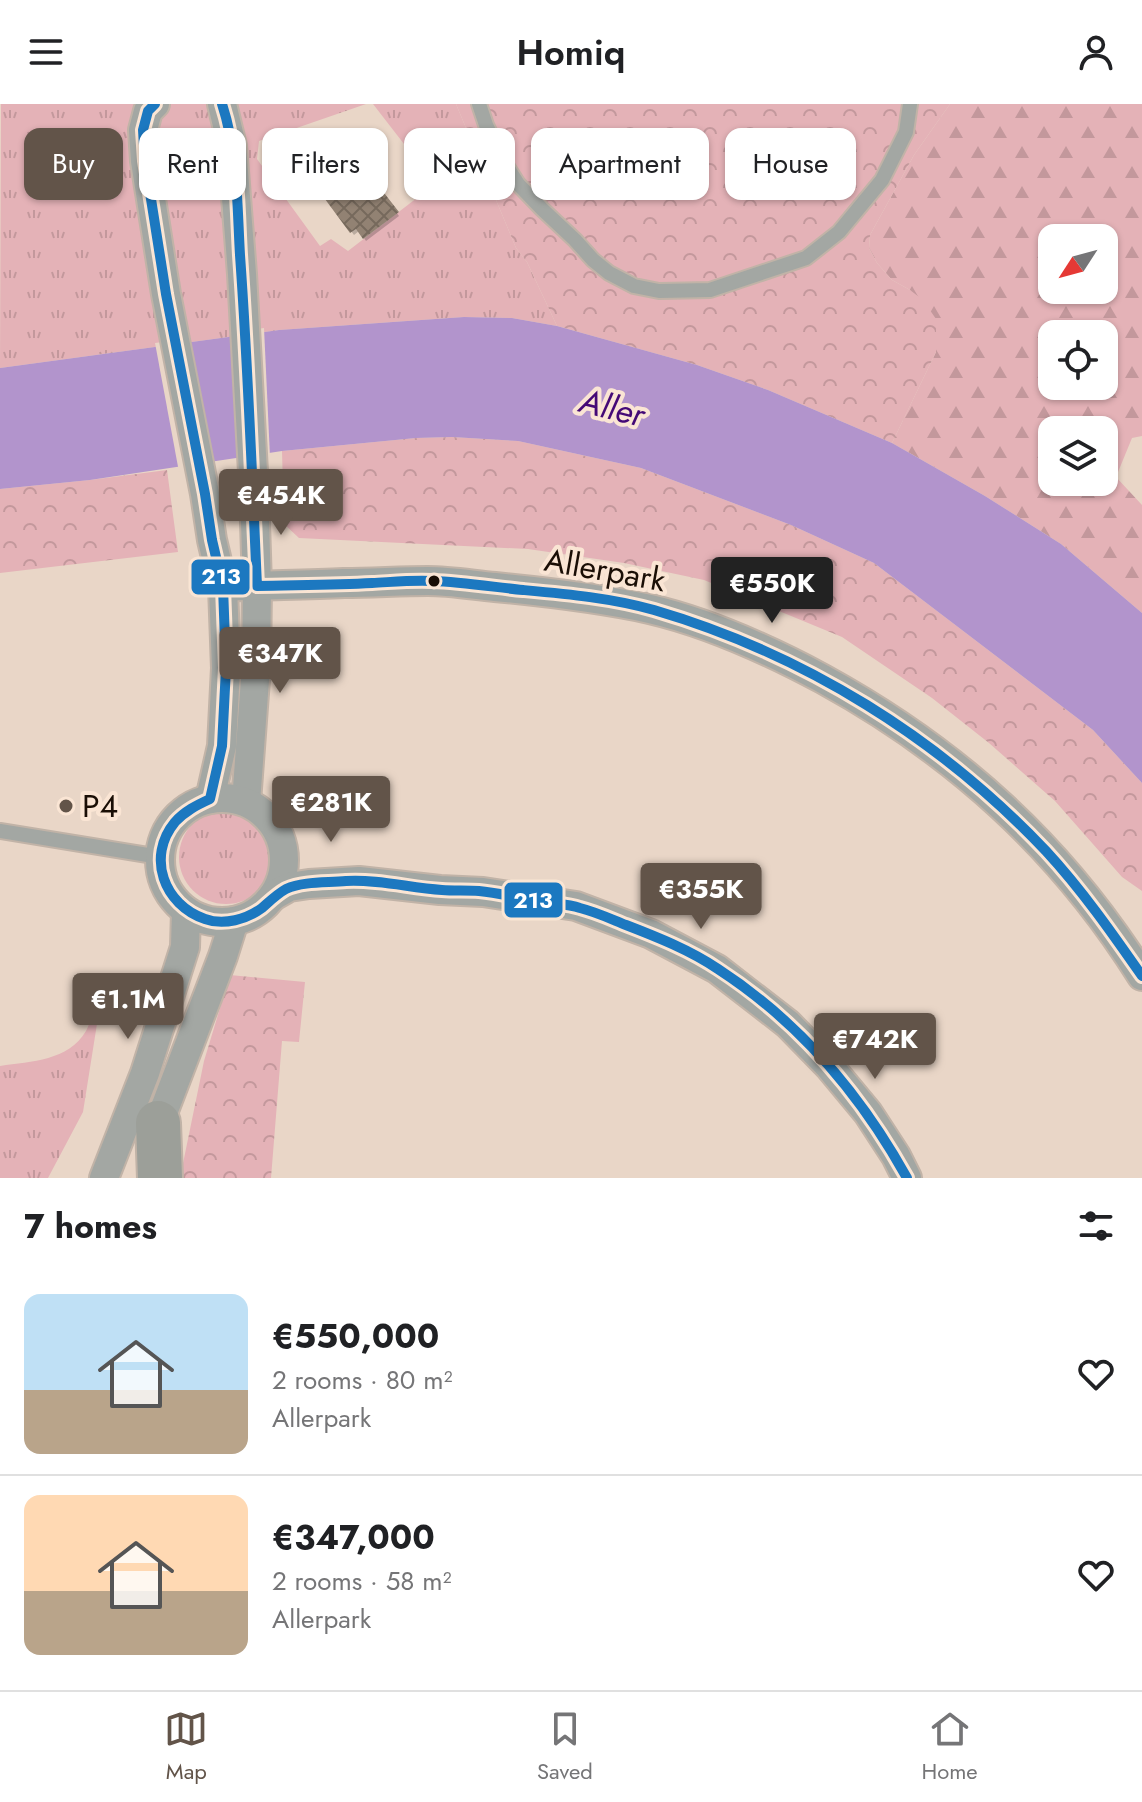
<!DOCTYPE html>
<meta charset="utf-8">
<style>
body{margin:0;font-family:Jost,sans-serif;background:#f2f2f2;color:#202124;height:100vh;display:flex;flex-direction:column;font-size:30px;white-space:nowrap}
*{box-sizing:border-box;margin:0}
p{font-size:26px;color:#757577}
.icon{flex:none;width:44px;height:44px;fill:none;stroke:currentColor;stroke-width:2;stroke-linecap:round;stroke-linejoin:round}
.map{position:relative;height:1074px;overflow:hidden}
.sheet{display:flex;flex-direction:column;background:#fff;flex:1}
.sheet>*{flex:none}
.banner{position:absolute;left:24px;top:24px;width:1094px;height:72px;display:flex;gap:16px}
.needle{width:52px;rotate:234deg}
.controls{position:absolute;left:1038px;top:120px;display:grid;gap:16px}
.controls a{display:grid;place-items:center;width:80px;height:80px;border-radius:16px;background:#fff;box-shadow:0 2px 6px #0004;font-size:40px}
.price{position:absolute;translate:-50% -68px;padding:0 18px;border-radius:8px;background:#625449;color:#fff;font-size:26px;line-height:52px;filter:drop-shadow(0 2px 4px #0008)}
.price::after{content:'';position:absolute;left:50%;top:48px;width:24px;height:18px;margin-left:-12px;background:inherit;clip-path:polygon(0 0,100% 0,50% 100%)}
.price.current{background:#222;color:#fff}
ul{padding:0;list-style:none}
li{display:flex;align-items:center;gap:24px;height:200px;padding:0 24px}
li+li{border-top:2px solid #e0e0e0}
li span{display:grid;place-items:center;flex:none;width:224px;height:160px;border-radius:16px;color:#555}
li>.icon{margin-inline-start:auto}
span .icon{width:96px;height:96px;fill:#fffc;stroke-width:1}
li b{font-size:34px}
h2{display:flex;justify-content:space-between;align-items:center;height:96px;padding:0 24px;font-size:34px}
.pill{padding:0 28px;border-radius:16px;background:#fff;box-shadow:0 2px 6px #0004;font-size:28px;line-height:72px}
.pill.current{background:#625449;color:#fff}
header{display:flex;justify-content:space-between;align-items:center;height:104px;padding:0 24px;background:#fff;font-size:36px;font-weight:600}
.menu{display:flex;justify-content:space-around;align-items:center;height:112px;border-top:2px solid #e0e0e0;background:#fff;font-size:22px;color:#757577}
.menu a{display:grid;justify-items:center;gap:4px}
.menu .current{color:#625449}
.map>svg:first-child{display:block}
.grass{fill:url(#grass-tufts)}
.forest{fill:url(#forest-firs);fill-rule:evenodd}
.park{fill:url(#park-crowns)}
.water{fill:#b294cc}
.pier{fill:#e9d6c7}
.shadow{fill:#0003}
.building{fill:url(#building-cross-hatch)}
.lines{fill:none;stroke-linecap:round;stroke-linejoin:round}
.service-casing{stroke:#c1b3a7;stroke-width:18}
.minor-casing{stroke:#c1b3a7;stroke-width:32}
.primary-casing{stroke:#c1b3a7;stroke-width:48}
.service{stroke:#a3a7a3;stroke-width:14}
.minor{stroke:#a3a7a3;stroke-width:28}
.primary{stroke:#9c9f99;stroke-width:44}
.bus-1-casing{stroke:#fae5d4;stroke-width:16}
.bus-1{stroke:#1c78c0;stroke-width:10}
.bus-dot{fill:#1a0e05;stroke:#fae5d4;stroke-width:3}
.poi-dot{fill:#625449;stroke:#fae5d4;stroke-width:3}
.labels{text-anchor:middle;dominant-baseline:central;stroke-width:8;stroke-linejoin:round;paint-order:stroke}
.street-label{font-size:32px;fill:#1a0e05;stroke:#fae5d4}
.poi-label{font-size:32px;fill:#1a0e05;stroke:#fae5d4;text-anchor:start}
.water-label{font-size:34px;font-style:italic;fill:#440976;stroke:#fae5d4}
.line-badge{stroke:#fae5d4;stroke-width:3}
.badge-label{font-size:22px;text-anchor:middle;font-weight:bold;fill:#fff}
</style>
<header><svg class="icon" aria-label="menu" viewBox="0 0 24 24"><path d="M4 6h16M4 12h16M4 18h16"/></svg>Homiq<svg class="icon" aria-label="person" viewBox="0 0 24 24"><circle cx="12" cy="8" r="4"/><path d="M4 21q1-7 8-7t8 7"/></svg></header>
<div class="map">
<svg width="1142" height="1074" viewBox="0 0 1142 1074">
<defs>
<pattern id="grass-tufts" width="24" height="20" patternUnits="userSpaceOnUse" patternTransform="scale(2)"><rect width="24" height="20" fill="#e4b2b7"/><path d="M3 7l-1-3M5 7V3M7 7l1-3M15 17l-1-3M17 17v-4M19 17l1-3" fill="none" stroke="#c3989c"/></pattern>
<pattern id="forest-firs" width="22" height="20" patternUnits="userSpaceOnUse" patternTransform="scale(2)"><rect width="22" height="20" fill="#e4b2b7"/><path d="M5 1l3.5 6h-7zM16 11l3.5 6h-7z" fill="#c3989c"/></pattern>
<pattern id="park-crowns" width="20" height="18" patternUnits="userSpaceOnUse" patternTransform="scale(2)"><rect width="20" height="18" fill="#e4b2b7"/><path d="M2 6a3 3 0 1 1 6 0M12 15a3 3 0 1 1 6 0" fill="none" stroke="#c3989c"/></pattern>
<pattern id="building-cross-hatch" width="8" height="8" patternUnits="userSpaceOnUse" patternTransform="scale(2)"><rect width="8" height="8" fill="#928273"/><path d="M0 0l8 8M0 8l8-8" fill="none" stroke="#76695c"/></pattern>
</defs>
<rect width="100%" height="100%" fill="#e9d6c7"/>
<g class="grass">
<path d="M366 0 259 37 257 55 320 142 331 135 348 147 435 80 373 0H456L516 144 527 158 557 222 512 214 464 213 279 226 0 264 1 0Z"/>
<circle cx="226" cy="753" r="47"/>
<path d="M100 901 83 1008 48 1074H0V962C32 957 68 957 86 927 90 920 92 910 94 902Z"/>
</g>
<path class="forest" d="M950 0H1142V332L1132 334 1116 373 1142 401V509L1061 440 985 392 892 339 936 248 910 186 892 176 877 159 869 144 870 131 914 51ZM1052 134H1104V186H1052ZM1052 230H1104V282H1052ZM1052 326H1104V378H1052Z"/>
<g class="park">
<path d="M456 0H950L914 51 870 131 869 144 877 159 892 176 910 186 923 196 936 215V248L892 339 768 286 697 261 557 222 527 158 516 144Z"/>
<path d="M452 333 518 337 641 364 791 421 874 459 1093 626 1142 679V787L1122 773 1055 697 989 639 932 594 842 533 704 476 624 459 528 445 299 434 284 420 282 347 416 334Z"/>
<path d="M167 366 178 448 0 469V385L90 376Z"/>
<path d="M230 871 305 878 299 938 282 937 271 1074H180L204 957Z"/>
</g>
<path class="water" d="M464 213 512 214 557 222 697 261 768 286 892 339 985 392 1061 440 1142 509V679L1093 626 874 459 791 421 641 364 518 337 452 333 416 334 282 347 90 376 0 385V264L279 226Z"/>
<g class="pier">
<path d="M264 224 270 353 241 358 235 228Z"/>
<path d="M185 235 208 363 179 368 155 239Z"/>
</g>
<path class="shadow" d="M344 51 361 74 354 79 368 97 381 87 399 112 366 137 359 127 354 131 325 92 322 96 296 62 333 59Z"/>
<path class="building" d="M319 37 333 56 345 48 361 70 354 75 368 94 381 85 399 108 363 135 356 125 350 129 322 91 318 94 292 58Z"/>
<g class="lines">
<g class="service-casing">
<g id="service">
<path d="M479 0 486 21 502 55 518 80 542 105 575 136 593 156 609 169 634 182 659 187 710 186 806 154 839 128 882 76 906 28 910 0"/>
<path d="M0 727 160 753"/>
</g>
</g>
<g class="minor-casing">
<g id="minor">
<path d="M155 0 148 7 143 26 145 57 166 190 205 390 212 436 223 483 226 564 222 642 210 695"/>
<path d="M222 0 232 42 242 170 254 386 257 482 256 562 246 698"/>
<path d="M223 483C263 481 304 481 344 479 372 479 400 477 428 477 450 477 473 481 495 483 547 488 599 494 650 505 710 519 769 546 823 575 956 648 1061 743 1142 872"/>
<circle cx="222" cy="756" r="62"/>
<path d="M273 792 289 783 309 780 359 777 440 786 483 788 576 802 651 830 717 865 788 920 829 962 868 1009 896 1052 907 1074"/>
<path d="M153 1035 223 852 234 817"/>
<path d="M104 1074 145 969 185 843 186 807"/>
</g>
</g>
<g class="primary-casing">
<path id="primary" d="M158 1019 160 1074"/>
</g>
<use href="#service" class="service"/>
<use href="#minor" class="minor"/>
<use href="#primary" class="primary"/>
<g class="bus-1-casing">
<g id="bus-1">
<path d="M155 0 148 7 143 26 145 57 166 190 205 390 212 436 223 483 226 564 222 642 210 695C197 701 185 707 175 718 146 753 164 801 205 815 224 822 247 815 262 804 270 797 277 790 286 785 304 777 327 779 346 777 378 775 410 784 442 786 454 787 467 786 479 787 501 789 522 795 544 798 556 800 568 800 580 804 596 808 611 815 626 821 657 833 690 846 718 865 798 917 861 991 907 1074"/>
<path d="M222 0C238 49 237 100 240 151 248 262 252 372 257 482 295 481 334 481 372 479 392 478 412 476 432 477 463 478 493 483 523 486 567 490 612 494 654 506 804 550 939 634 1046 747 1082 786 1112 829 1142 872"/>
</g>
</g>
<use href="#bus-1" class="bus-1"/>
</g>
<circle class="bus-dot" cx="434" cy="477" r="7"/>
<circle class="poi-dot" cx="66" cy="702" r="8"/>
<g class="labels">
<g class="street-label">
<text transform="translate(605 466) rotate(10)">Allerpark</text>
</g>
<g class="poi-label">
<text x="82" y="702">P4</text>
</g>
<g class="water-label">
<text transform="translate(612 304) rotate(14)">Aller</text>
</g>
</g>
<g class="line-badge">
<rect x="190" y="454" width="61" height="38" rx="8" fill="#1c78c0"/>
<rect x="503" y="777" width="61" height="38" rx="8" fill="#1c78c0"/>
</g>
<g class="badge-label">
<text x="221" y="480">213</text>
<text x="533" y="804">213</text>
</g>
</svg>
<div class="controls">
<a><svg class="needle" viewBox="-14 -14 28 28"><path d="M0-13l5 13h-10z" fill="#e53935"/><path d="M0 13l5-13h-10z" fill="#757577"/></svg></a>
<a><svg class="icon" aria-label="locate" viewBox="0 0 24 24"><circle cx="12" cy="12" r="6"/><path d="M12 2v4M12 18v4M2 12h4M18 12h4"/></svg></a>
<a><svg class="icon" aria-label="layers" viewBox="0 0 24 24"><path d="M12 4l9 5-9 5-9-5zM3 14l9 5 9-5"/></svg></a>
</div>
<b class="price" style="left:281px;top:433px">€454K</b>
<b class="price current" style="left:772px;top:521px">€550K</b>
<b class="price" style="left:280px;top:591px">€347K</b>
<b class="price" style="left:331px;top:740px">€281K</b>
<b class="price" style="left:701px;top:827px">€355K</b>
<b class="price" style="left:128px;top:937px">€1.1M</b>
<b class="price" style="left:875px;top:977px">€742K</b>
<div class="banner">
<a class="pill current">Buy</a>
<a class="pill">Rent</a>
<a class="pill">Filters</a>
<a class="pill">New</a>
<a class="pill">Apartment</a>
<a class="pill">House</a>
</div>
</div>
<section class="sheet">
<h2>7 homes<svg class="icon" aria-label="filters" viewBox="0 0 24 24"><path d="M4 7h16M4 17h16"/><circle cx="9" cy="7" r="2"/><circle cx="15" cy="17" r="2"/></svg></h2>
<ul>
<li><span style="background:linear-gradient(#bfe0f5 60%,#b9a48a 0)"><svg class="icon" aria-label="home" viewBox="0 0 24 24"><path d="M3 11l9-7 9 7M6 9v11h12V9"/></svg></span><div><b>€550,000</b><p>2 rooms · 80 m²</p><p>Allerpark</p></div><svg class="icon" aria-label="heart" viewBox="0 0 24 24"><path d="M12 20l-8-8c-3-5 5-10 8-4 3-6 11-1 8 4z"/></svg></li>
<li><span style="background:linear-gradient(#ffd9b3 60%,#b9a48a 0)"><svg class="icon" aria-label="home" viewBox="0 0 24 24"><path d="M3 11l9-7 9 7M6 9v11h12V9"/></svg></span><div><b>€347,000</b><p>2 rooms · 58 m²</p><p>Allerpark</p></div><svg class="icon" aria-label="heart" viewBox="0 0 24 24"><path d="M12 20l-8-8c-3-5 5-10 8-4 3-6 11-1 8 4z"/></svg></li>
</ul>
</section>
<nav class="menu">
<a class="current"><svg class="icon" aria-label="map" viewBox="0 0 24 24"><path d="M3 6l6-2 6 2 6-2v14l-6 2-6-2-6 2zM9 4v14M15 6v14"/></svg>Map</a>
<a><svg class="icon" aria-label="saved" viewBox="0 0 24 24"><path d="M7 4h10v16l-5-4-5 4z"/></svg>Saved</a>
<a><svg class="icon" aria-label="home" viewBox="0 0 24 24"><path d="M3 11l9-7 9 7M6 9v11h12V9"/></svg>Home</a>
</nav>
